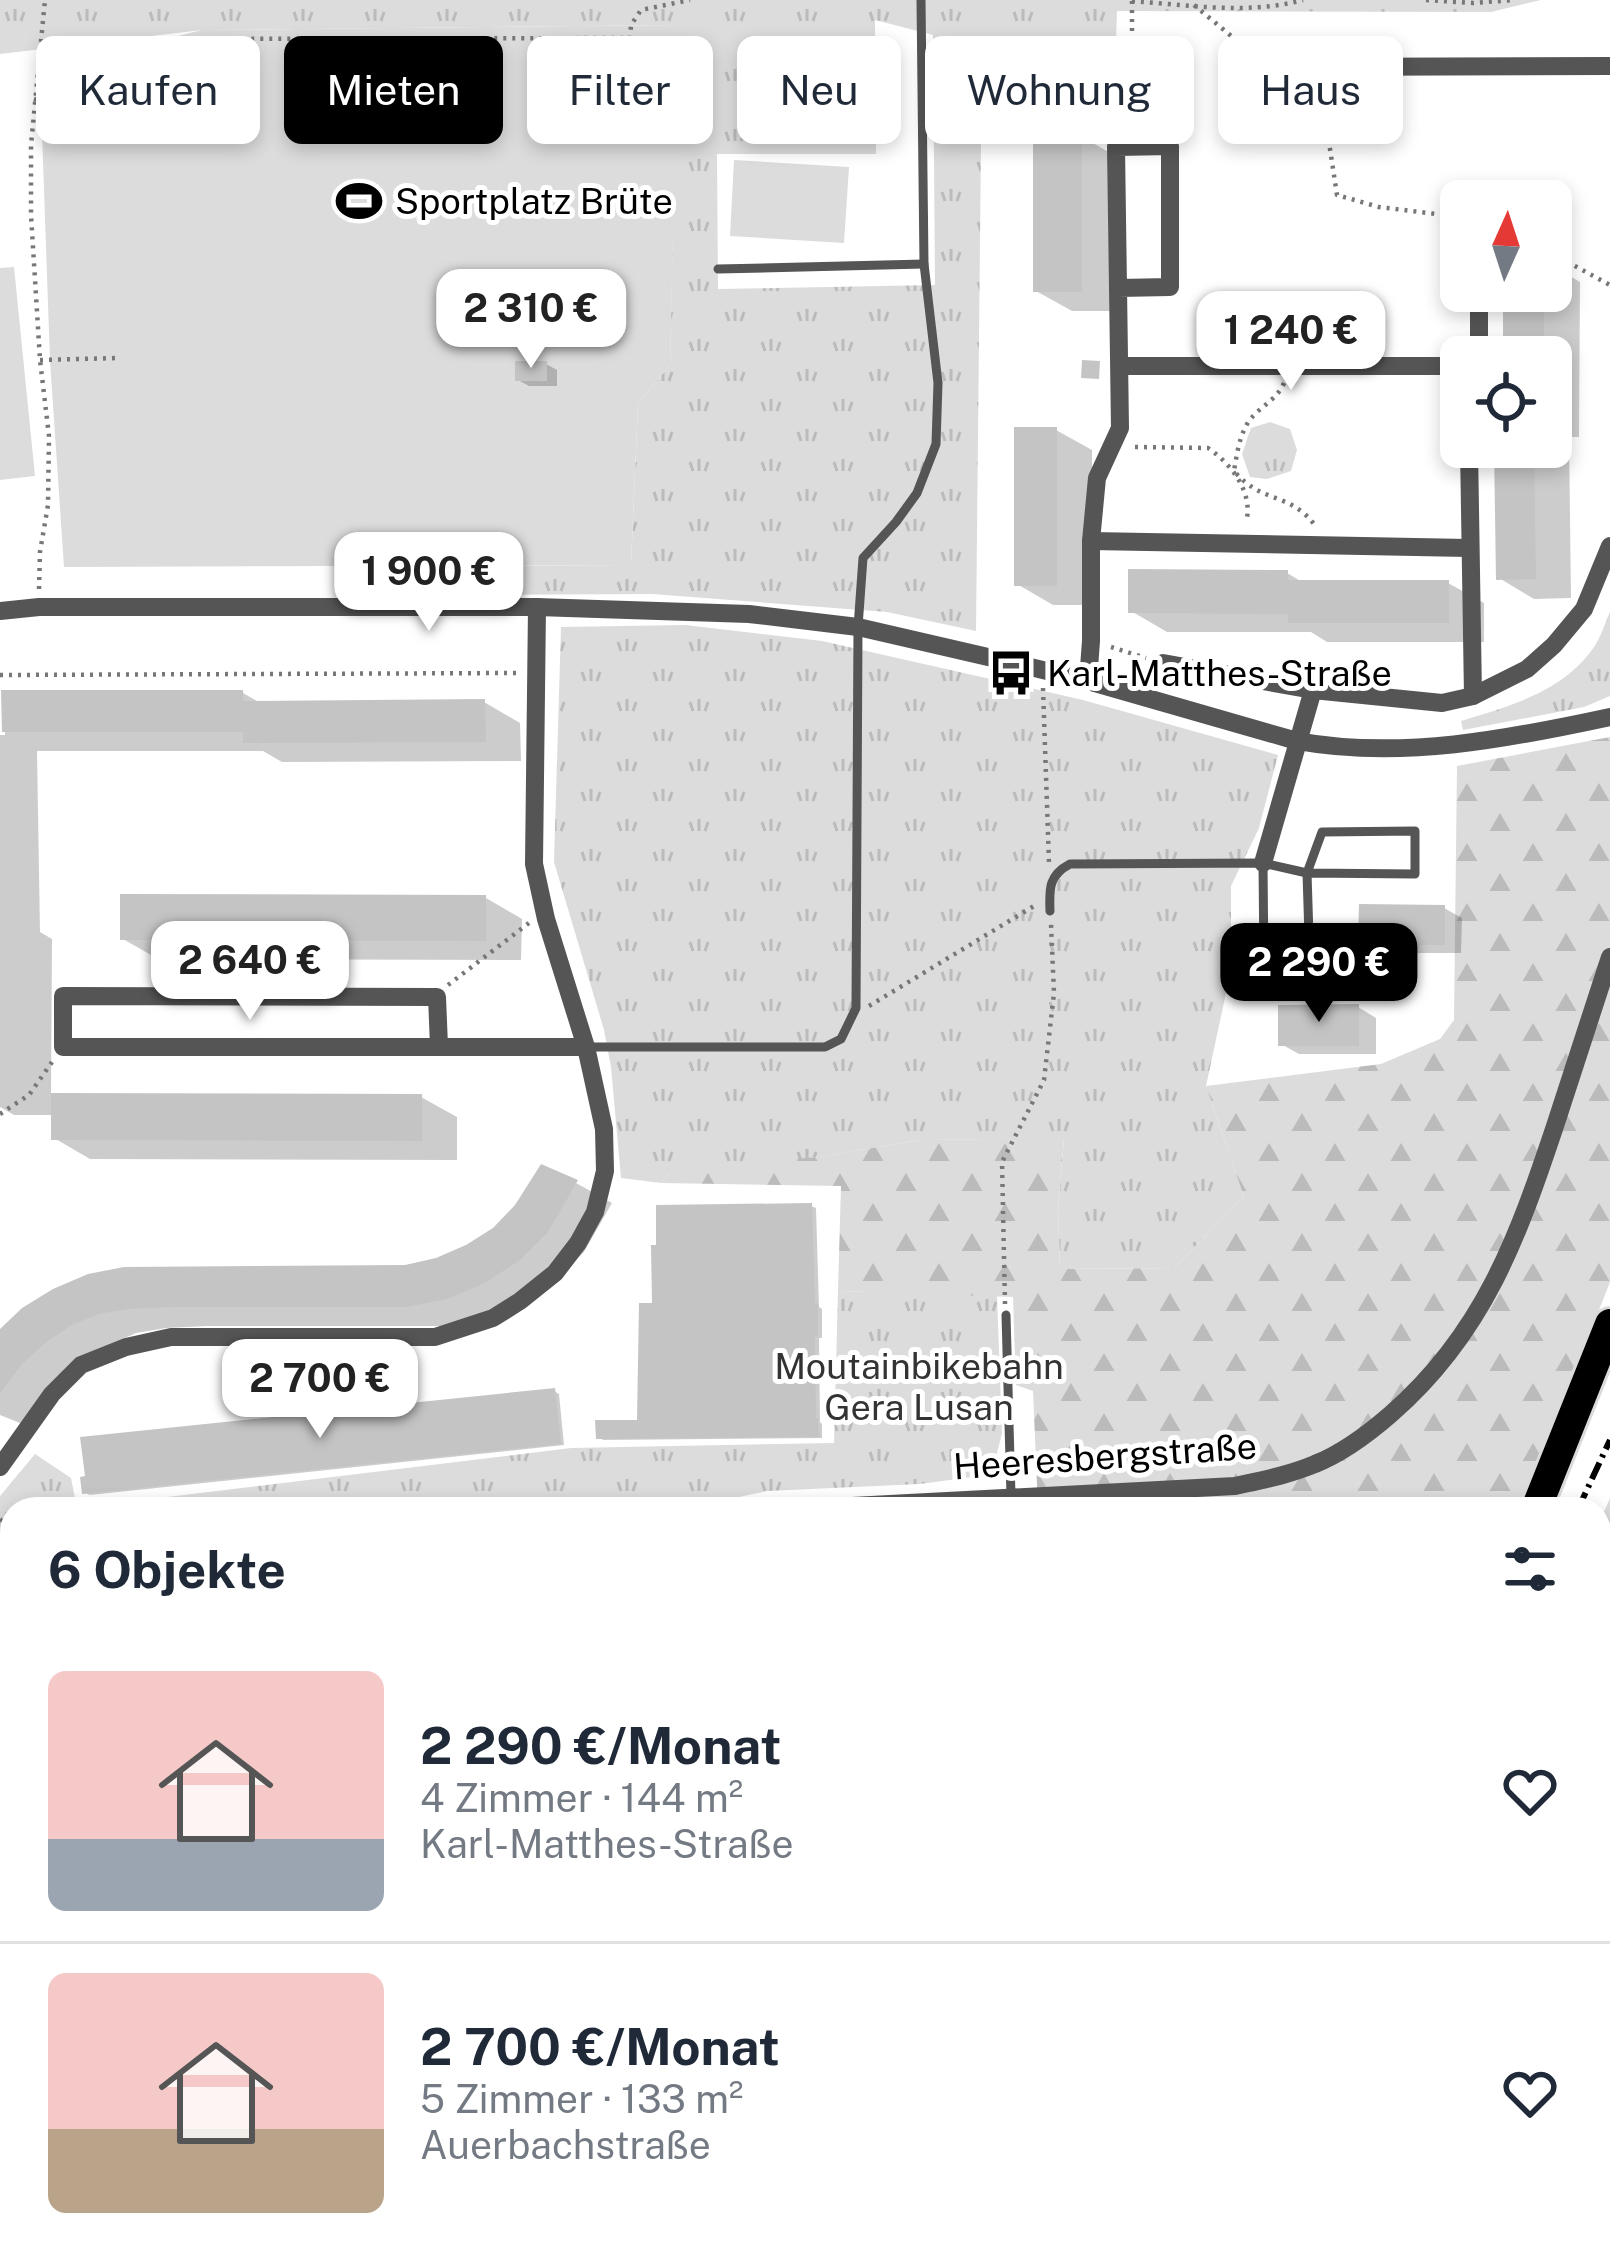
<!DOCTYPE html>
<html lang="de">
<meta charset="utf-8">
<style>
body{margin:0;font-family:"Public Sans",sans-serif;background:#f6f6f7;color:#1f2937;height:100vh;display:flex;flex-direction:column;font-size:45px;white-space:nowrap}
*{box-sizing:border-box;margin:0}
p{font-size:39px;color:#747a83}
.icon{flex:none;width:66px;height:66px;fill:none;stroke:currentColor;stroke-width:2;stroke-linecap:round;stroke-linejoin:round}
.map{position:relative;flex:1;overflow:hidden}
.side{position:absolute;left:0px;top:1497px;width:1611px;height:768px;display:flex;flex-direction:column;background:#fff;border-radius:36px 36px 0 0;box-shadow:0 6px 18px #0003}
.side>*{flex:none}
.guide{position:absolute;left:36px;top:36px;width:1539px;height:108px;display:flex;gap:24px}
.needle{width:78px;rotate:3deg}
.fabs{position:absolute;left:1440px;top:180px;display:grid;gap:24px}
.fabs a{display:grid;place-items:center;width:132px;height:132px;border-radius:18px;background:#fff;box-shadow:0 6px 18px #0003;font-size:60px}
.price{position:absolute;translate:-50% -102px;padding:0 27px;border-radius:24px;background:#fff;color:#222;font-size:39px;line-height:78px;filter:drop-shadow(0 3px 6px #0008)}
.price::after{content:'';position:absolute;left:50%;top:72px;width:36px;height:27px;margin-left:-18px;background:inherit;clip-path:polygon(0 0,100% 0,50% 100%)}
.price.on{background:#000;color:#fff}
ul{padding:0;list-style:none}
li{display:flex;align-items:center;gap:36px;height:300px;padding:0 48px}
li+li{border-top:3px solid #e0e1e3}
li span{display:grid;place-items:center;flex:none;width:336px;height:240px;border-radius:18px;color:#555}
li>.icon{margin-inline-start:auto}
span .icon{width:144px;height:144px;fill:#fffc;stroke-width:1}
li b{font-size:51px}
h2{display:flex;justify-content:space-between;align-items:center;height:144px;padding:0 48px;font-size:51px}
.tag{padding:0 42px;border-radius:18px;background:#fff;box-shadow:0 6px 18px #0003;font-size:42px;line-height:108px}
.tag.on{background:#000;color:#fff}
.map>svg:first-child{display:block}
.grass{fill:url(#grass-tufts);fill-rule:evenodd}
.forest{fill:url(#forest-firs)}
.garden{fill:#dcdcdc}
.shadow{fill:#0003}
.building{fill:#c4c4c4}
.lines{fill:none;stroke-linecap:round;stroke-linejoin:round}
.primary-casing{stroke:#dbdbdb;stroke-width:36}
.path{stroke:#777;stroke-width:4.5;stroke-dasharray:3 6;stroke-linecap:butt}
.service{stroke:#555;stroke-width:9}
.minor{stroke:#555;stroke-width:18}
.primary{stroke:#000;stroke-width:30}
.rail{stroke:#000;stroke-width:6;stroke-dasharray:18 6 3 6;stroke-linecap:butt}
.labels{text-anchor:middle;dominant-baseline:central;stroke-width:10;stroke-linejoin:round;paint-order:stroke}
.poi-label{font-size:36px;fill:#000;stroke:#fff;text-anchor:start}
.park-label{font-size:36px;fill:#333;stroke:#fff}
.street-label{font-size:36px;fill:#000;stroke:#fff}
</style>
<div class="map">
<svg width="1610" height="2265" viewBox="0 0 1610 2265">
<defs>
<pattern id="grass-tufts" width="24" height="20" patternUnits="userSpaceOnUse" patternTransform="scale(3)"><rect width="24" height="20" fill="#dcdcdc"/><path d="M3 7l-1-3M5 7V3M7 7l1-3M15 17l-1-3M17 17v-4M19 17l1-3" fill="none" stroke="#bbb"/></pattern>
<pattern id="forest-firs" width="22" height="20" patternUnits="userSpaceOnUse" patternTransform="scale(3)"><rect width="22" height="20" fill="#dcdcdc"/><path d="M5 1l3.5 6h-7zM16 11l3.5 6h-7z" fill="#bbb"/></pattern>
</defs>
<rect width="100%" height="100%" fill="#fff"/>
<g class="grass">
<path d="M0 0H1541L1491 12 1117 11 1116 42 982 47 976 631 887 612 652 594 459 595V566L631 565 638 403 670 365 677 25 202 30 0 54ZM875 20 933 35 935 285 718 289 717 154H876Z"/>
<path d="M1270 422 1290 429 1297 450 1291 471 1267 479 1250 477 1242 454 1251 428Z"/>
<path d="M1610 612V696L1584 707 1463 730 1461 721C1510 706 1563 692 1594 647 1601 637 1605 623 1610 612Z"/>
<path d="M685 625 822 641 1083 700 1278 755 1259 828 1231 886V970L1206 1086 1244 1197 1174 1268 1060 1269 1058 1208 1064 1139 920 1140 819 1157 670 1173 661 1183 621 1178 611 1067 604 1030 554 862 561 627Z"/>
<path d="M838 1291 997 1295 1002 1433 996 1457 972 1477 920 1484 767 1491 682 1509H12V1641L0 1629V1496L35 1454 71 1478 77 1508 571 1448 834 1443Z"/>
<path d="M12 1901V1987L0 2004V1918Z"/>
<path d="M559 2253H668V2265H561Z"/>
</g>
<g class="forest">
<path d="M1610 737V1282L1521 1509H1038L1033 1391 1016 1385 1013 1297 838 1291 841 1186 661 1183 670 1173 705 1166 818 1157 920 1140 1064 1138 1058 1208 1060 1269 1174 1268 1244 1197 1206 1086 1381 1064 1440 1039 1454 1020 1457 766Z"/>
<path d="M1610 1498V1634L1599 1659V1523Z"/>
<path d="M668 2253H1172L1166 2265H668Z"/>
<path d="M1269 2253H1332L1327 2265H1263Z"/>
</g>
<g class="garden">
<path d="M678 25 670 365 638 403 631 565 64 567 50 361 42 132 44 125 58 115 82 120 78 102C117 60 146 43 202 30Z"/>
<rect x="1019" y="61" width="96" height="49"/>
<path d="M734 160 849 167 844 243 730 236Z"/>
<path d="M14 267 35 476 0 480V268Z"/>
</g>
<g class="shadow">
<path d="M1081 136 1117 157V311H1072L1036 291Z"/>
<path d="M1551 265 1580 282 1579 437H1569L1571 598 1534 599 1499 578 1497 447H1551V357H1506V291H1551Z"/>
<path d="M546 364 557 370V386H529L518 380Z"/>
<path d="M1056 430 1092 450V605H1053L1017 584Z"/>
<path d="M1287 573 1304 583H1448L1484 603V642H1327L1311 632H1167L1131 611Z"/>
<path d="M4 693H243L262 704 484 702 520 723 521 761 282 762 263 751H37L40 932 52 939 51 1096 421 1097 457 1117V1160L90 1159 54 1138V1115H14L0 1107V735H5Z"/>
<path d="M486 898 522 919 521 960 158 959 123 939Z"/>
<path d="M1444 908 1462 918 1461 953H1379L1361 943Z"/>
<path d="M1358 1007 1376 1018V1054H1299L1281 1044Z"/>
<path d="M542 1168 576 1183 612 1203 584 1252 556 1279 522 1302 444 1326H207L166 1328 136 1333 107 1346 30 1427 0 1415V1333L24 1310 405 1268 437 1261 495 1230 518 1207Z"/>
<path d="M811 1206 816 1208 819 1307 822 1309V1338H819L820 1422 822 1424V1438L603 1440 599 1437 640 1423 655 1306Z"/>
<path d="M554 1391 559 1394 564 1445 90 1495 85 1493Z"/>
<path d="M0 1726 12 1733V1811L0 1804Z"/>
<path d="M12 2155V2184L0 2185V2156Z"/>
<path d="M117 2253H178L179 2255 140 2265H122Z"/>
<path d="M401 2253H447L448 2259 433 2262 422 2253 406 2256Z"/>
</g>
<g class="building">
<rect x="1033" y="133" width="49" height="159"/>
<rect x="1503" y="291" width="41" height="66"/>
<path d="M1082 360 1100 361 1099 379 1081 378Z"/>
<rect x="515" y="361" width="32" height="20"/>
<rect x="1014" y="427" width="43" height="159"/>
<path d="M1494 447H1534L1536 579 1496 580Z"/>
<path d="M1128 569 1288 570V580H1449V623H1288V614L1128 613Z"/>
<path d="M1 690H243V701L485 699 486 742 243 743V732H2Z"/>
<path d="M120 894 486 895V941L120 940Z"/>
<path d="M1359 904 1445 905V945H1358Z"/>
<path d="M1359 1004V1046H1278V1005Z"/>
<path d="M51 1093 422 1094V1141L51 1140Z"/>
<path d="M541 1164 578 1180 548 1232 520 1260 485 1283 447 1299 406 1307H169L129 1309 98 1314 70 1326 45 1343 22 1364 0 1393V1329L22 1308 53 1289 88 1274 124 1267 405 1265 436 1258 466 1245 493 1228 515 1205Z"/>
<path d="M812 1203 815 1303H818V1337H815L816 1418H818L819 1437 596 1439 595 1420H637L639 1303H652L651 1245H656V1205Z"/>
<path d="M555 1388 561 1444 82 1494 80 1477 85 1476 80 1437Z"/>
</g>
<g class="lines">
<g class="primary-casing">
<g id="primary">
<path d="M1536 1509 1610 1324"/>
<path d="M1179 2265 1185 2253"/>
</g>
</g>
<g class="path">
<path d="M1426 0 1473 3 1514 0"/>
<path d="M1132 1C1188 5 1248 15 1303 0"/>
<path d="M1132 1V127"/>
<path d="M1194 5 1248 50 1266 60"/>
<path d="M1328 85V136L1337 195 1379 207 1461 217"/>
<path d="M34 99 80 112 113 76 169 47 200 39 630 38 631 25 641 10 690 0"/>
<path d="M934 127 1095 124 1094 131H1102"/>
<path d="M1551 253 1610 285"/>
<path d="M40 360 119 358"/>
<path d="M1284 383C1276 401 1260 406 1249 421 1239 436 1237 454 1234 471 1262 504 1289 492 1314 524"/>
<path d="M1135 447 1208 448C1232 464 1254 494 1246 522"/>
<path d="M39 589 40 552 48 505 49 436 40 360 31 215V145L45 0"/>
<path d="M1111 647 1146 658"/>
<path d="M0 675 516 673"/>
<path d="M1043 688 1049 863"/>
<path d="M448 985 529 923"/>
<path d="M869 1006 1034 906"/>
<path d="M0 1114 29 1095 52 1062"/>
<path d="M1005 1304 1002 1162 1044 1080 1054 993 1051 924"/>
<path d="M0 1519 12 1534"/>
<path d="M897 2265 910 2253"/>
</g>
<g class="service">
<path d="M718 269 924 264"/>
<path d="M1050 911C1049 888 1049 875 1070 864L1263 863 1307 873 1415 874V831L1322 832 1307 873 1310 969 1264 968 1263 864"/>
<path d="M586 1047H825L841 1039 856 1008 858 627 863 558 896 522 917 493 936 444 938 383 924 264 921 0"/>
<path d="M1006 1315 1011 1496"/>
</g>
<g class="minor">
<path d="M1280 67 1610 66"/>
<path d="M1472 357 1479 340V291"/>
<path d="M1121 366H1461"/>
<path d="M1469 447 1473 696"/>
<path d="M1091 541 1468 548"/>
<path d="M0 611 39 607H537L749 614 858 627 1014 663 1088 681 1297 741C1401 760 1508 739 1610 717"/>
<path d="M1163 663 1313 690 1442 703 1473 696 1527 669 1554 645 1584 609 1610 546"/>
<path d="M1088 681 1091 641V541L1097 478 1120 428 1116 147 1170 146V287L1118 288"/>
<path d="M1263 863 1313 690"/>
<path d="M439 1046 437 997 63 996V1047H586"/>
<path d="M0 1467 52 1394 81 1365 126 1347 171 1337H435L493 1318 520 1301 555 1273 578 1243 595 1212 605 1171 604 1129 586 1047 546 919 534 864 537 607"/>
<path d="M795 1509 1235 1486C1262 1480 1289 1475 1315 1464 1343 1453 1368 1434 1391 1414 1484 1333 1518 1237 1556 1123 1574 1067 1592 1012 1610 957"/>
<path d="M0 2039 12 2021"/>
</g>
<use href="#primary" class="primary"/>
<g class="rail">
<path d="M1578 1509 1610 1440"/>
<path d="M1235 2265 1241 2253"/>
</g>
</g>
<defs>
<g id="stadium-bare" transform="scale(3.6)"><path d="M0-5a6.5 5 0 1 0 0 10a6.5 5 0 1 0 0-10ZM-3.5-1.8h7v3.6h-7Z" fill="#000" stroke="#fff" stroke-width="2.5" paint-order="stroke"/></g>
<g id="bus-bare" transform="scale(3.6)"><path d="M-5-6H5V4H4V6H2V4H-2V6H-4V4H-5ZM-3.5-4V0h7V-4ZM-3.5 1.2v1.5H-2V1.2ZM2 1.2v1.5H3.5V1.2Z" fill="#000" stroke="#fff" stroke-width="2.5" paint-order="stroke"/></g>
</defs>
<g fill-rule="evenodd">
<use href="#stadium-bare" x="359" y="201"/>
<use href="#bus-bare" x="1011" y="673"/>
</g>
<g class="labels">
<g class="poi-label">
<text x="395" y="201">Sportplatz Brüte</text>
<text x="1047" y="673">Karl-Matthes-Straße</text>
</g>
<g class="park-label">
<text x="919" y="1366">Moutainbikebahn<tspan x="919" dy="41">Gera Lusan</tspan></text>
</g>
<g class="street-label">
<text transform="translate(1105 1456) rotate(-4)">Heeresbergstraße</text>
</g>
</g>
</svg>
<div class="fabs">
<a><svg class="needle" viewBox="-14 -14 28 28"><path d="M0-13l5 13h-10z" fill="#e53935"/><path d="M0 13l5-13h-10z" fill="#747a83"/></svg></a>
<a><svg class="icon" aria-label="locate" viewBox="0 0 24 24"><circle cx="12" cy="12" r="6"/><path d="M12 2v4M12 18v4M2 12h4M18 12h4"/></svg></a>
</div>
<b class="price" style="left:531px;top:371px">2 310 €</b>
<b class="price" style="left:1291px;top:393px">1 240 €</b>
<b class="price" style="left:429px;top:634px">1 900 €</b>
<b class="price" style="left:250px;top:1023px">2 640 €</b>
<b class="price on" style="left:1319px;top:1025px">2 290 €</b>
<b class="price" style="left:320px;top:1441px">2 700 €</b>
<div class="guide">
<a class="tag">Kaufen</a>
<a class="tag on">Mieten</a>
<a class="tag">Filter</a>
<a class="tag">Neu</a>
<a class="tag">Wohnung</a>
<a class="tag">Haus</a>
</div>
<section class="side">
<h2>6 Objekte<svg class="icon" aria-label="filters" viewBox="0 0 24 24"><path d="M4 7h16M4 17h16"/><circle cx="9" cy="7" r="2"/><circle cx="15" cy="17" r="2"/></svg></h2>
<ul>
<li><span style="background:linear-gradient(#f6c9c9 70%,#9aa5b1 0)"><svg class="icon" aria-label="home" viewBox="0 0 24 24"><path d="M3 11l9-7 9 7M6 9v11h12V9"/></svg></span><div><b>2 290 €/Monat</b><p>4 Zimmer · 144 m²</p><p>Karl-Matthes-Straße</p></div><svg class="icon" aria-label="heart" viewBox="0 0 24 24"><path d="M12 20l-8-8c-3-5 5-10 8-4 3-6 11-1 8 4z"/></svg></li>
<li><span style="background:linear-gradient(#f6c9c9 65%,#b9a48a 0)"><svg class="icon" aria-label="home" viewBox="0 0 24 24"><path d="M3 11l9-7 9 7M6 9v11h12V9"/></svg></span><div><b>2 700 €/Monat</b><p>5 Zimmer · 133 m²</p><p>Auerbachstraße</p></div><svg class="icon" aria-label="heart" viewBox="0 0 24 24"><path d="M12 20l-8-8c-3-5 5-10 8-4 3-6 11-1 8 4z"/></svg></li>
</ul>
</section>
</div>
